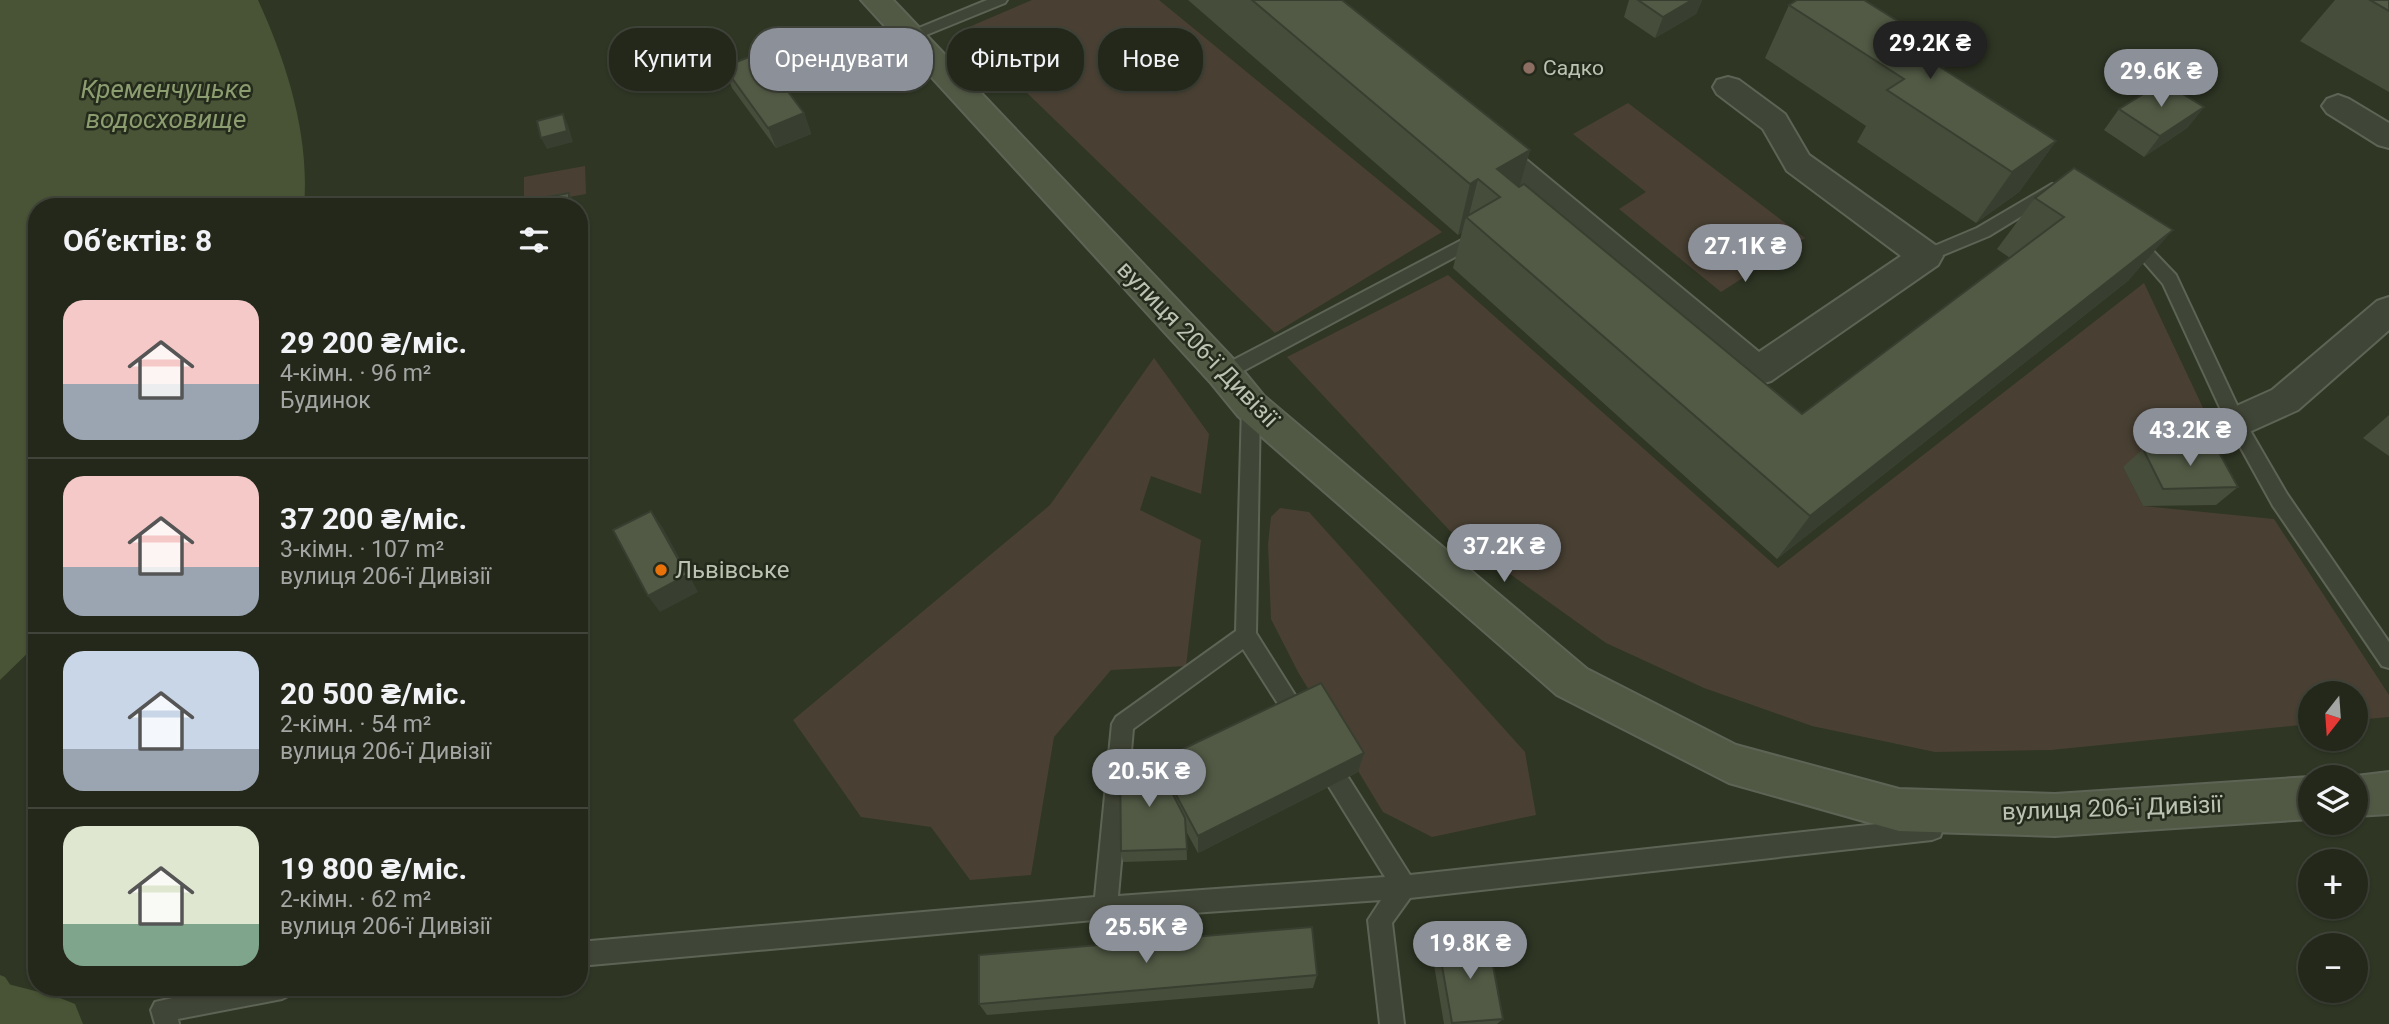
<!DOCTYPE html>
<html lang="uk">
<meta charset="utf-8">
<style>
body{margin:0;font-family:Roboto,sans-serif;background:#2b3024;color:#f1f3f6;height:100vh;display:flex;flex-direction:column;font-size:26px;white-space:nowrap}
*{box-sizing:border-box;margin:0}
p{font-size:23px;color:#a3a6a3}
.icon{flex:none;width:38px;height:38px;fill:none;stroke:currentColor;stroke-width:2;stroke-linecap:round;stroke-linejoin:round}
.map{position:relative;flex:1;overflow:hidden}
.side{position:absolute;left:28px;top:198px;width:560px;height:798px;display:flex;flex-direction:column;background:#23281b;border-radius:28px;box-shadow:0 2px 5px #0004,0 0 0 2px #40443a}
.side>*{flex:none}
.top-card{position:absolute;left:609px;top:28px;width:665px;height:63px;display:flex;gap:14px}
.needle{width:46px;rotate:197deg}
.fabs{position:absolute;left:2298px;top:681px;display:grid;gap:14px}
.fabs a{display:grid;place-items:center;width:70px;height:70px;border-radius:50%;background:#23281b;box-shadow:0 2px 5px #0004,0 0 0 2px #40443a;font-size:35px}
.price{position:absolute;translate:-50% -60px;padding:0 16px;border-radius:24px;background:#8c9099;color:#fff;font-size:23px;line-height:46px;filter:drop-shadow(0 2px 4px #0008)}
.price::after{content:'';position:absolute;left:50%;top:42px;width:21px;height:16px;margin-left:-10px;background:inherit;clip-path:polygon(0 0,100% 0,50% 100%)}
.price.current{background:#222;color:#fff}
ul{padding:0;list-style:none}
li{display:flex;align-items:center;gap:21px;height:175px;padding:0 35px}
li+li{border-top:2px solid #40443a}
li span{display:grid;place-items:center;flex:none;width:196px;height:140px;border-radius:21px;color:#555}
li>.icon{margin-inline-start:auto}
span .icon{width:84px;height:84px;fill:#fffc;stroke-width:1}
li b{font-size:30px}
h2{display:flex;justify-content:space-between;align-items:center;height:84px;padding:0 35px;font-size:30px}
.tag{padding:0 24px;border-radius:28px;background:#23281b;box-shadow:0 2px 5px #0004,0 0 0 2px #40443a;font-size:24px;line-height:63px}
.tag.current{background:#8c9099;color:#fff}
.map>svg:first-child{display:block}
.green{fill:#494033}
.water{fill:#485435}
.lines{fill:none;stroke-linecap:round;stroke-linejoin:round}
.canal{fill:#485435;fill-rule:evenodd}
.lane-casing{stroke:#5e6455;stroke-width:4}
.street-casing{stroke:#5e6455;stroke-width:4}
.secondary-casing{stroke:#5e6455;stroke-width:4}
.lane{fill:#404637;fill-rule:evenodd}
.street{fill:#404637;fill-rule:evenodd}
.secondary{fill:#515945;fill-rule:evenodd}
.wall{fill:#474d3b}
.shaded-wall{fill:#393f30}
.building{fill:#525a45;stroke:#393f30;stroke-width:2}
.education-dot{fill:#8d6e63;stroke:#252b1c;stroke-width:2.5}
.food-dot{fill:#e8710a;stroke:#252b1c;stroke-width:2.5}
.labels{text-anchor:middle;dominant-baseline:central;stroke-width:5;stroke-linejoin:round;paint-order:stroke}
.far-poi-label{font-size:21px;fill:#bcc3b2;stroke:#252b1c;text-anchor:start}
.street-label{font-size:24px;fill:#bcc3b2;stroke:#252b1c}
.poi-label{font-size:24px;fill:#bcc3b2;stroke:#252b1c;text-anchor:start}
.water-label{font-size:26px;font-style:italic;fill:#8c9d6f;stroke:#252b1c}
</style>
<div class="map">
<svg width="2389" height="1024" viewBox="0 0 2389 1024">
<rect width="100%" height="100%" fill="#2f3624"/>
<g class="green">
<path d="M1032 0H1159L1442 232 1275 333 962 30Z"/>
<path d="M1628 103 1805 238 1721 292 1619 209 1646 192 1573 134Z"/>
<path d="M585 166 586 194 524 205V177Z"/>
<path d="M1448 275 1778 568 2144 283 2214 431 2182 434 2123 467 2143 506 2274 519 2389 695V717L2356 720V693H2310V724L2051 750 1935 752 1812 726 1704 688 1606 643 1450 531 1287 357Z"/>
<path d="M1154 358 1209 434 1201 494 1151 476 1140 510 1201 540 1186 666 1111 670 1054 737 1031 875 970 880 931 827 861 817 793 720 1050 505Z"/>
<path d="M1280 508 1309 512 1525 752 1536 815 1432 837 1383 812 1298 672 1271 619 1268 544 1271 517Z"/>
</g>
<g class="water">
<path d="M0 0H258C287 63 310 136 304 206H37V644L0 680Z"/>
<path d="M0 975 5 977 15 992 11 1012 0 1019Z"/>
</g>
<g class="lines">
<path class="canal" d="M0 982 55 996 75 1004 83 1024H0Z"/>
<g class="lane-casing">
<g id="lane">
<path d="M987 0H1007L1005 3 914 40H904L902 37 904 34Z"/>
<path d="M2052 184 2058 186 2060 190 2058 194 1989 236 1926 262 1918 256 1920 252 1977 228Z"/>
<path d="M2131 232 2137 234 2176 275 2244 420 2287 494 2389 642V668L2382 666 2273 506 2227 423 2163 284 2123 238Z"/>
<path d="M1475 233 1483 239 1481 243 1230 378H1218L1215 373 1218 368Z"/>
<path d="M1251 399 1257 401 1260 406 1256 633 1312 722 1308 729 1301 732 1294 729 1243 649 1133 729 1118 896 1385 877 1318 769 1315 762 1318 755 1326 752 1334 755 1410 875 1932 818 1940 821 1943 829 1940 837 1932 840 1410 898 1392 923 1404 1024H1380L1368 920 1381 900 1105 919 579 966V942L1095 897 1112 724 1116 717 1236 631 1242 406 1245 401Z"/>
<path d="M221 987H294L290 995 282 999 178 1019 179 1024H155L151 1010 155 1002Z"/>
</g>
</g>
<g class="street-casing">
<g id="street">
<path d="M1728 77 1739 80 1785 114 1809 155 1938 247 1943 256 1938 265 1771 381 1758 385 1745 381 1472 149 1467 141 1472 133 1483 130 1494 133 1759 352 1901 256 1787 171 1763 129 1717 94 1713 87 1717 80Z"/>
<path d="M2338 95 2349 99 2389 123V148L2378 145 2327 113 2322 106 2327 99Z"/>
<path d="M2389 297V330L2298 410 2236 438 2223 434 2218 423 2223 412 2272 390 2377 301Z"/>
</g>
</g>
<g class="secondary-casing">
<g id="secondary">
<path d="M861 0H893L1237 363 1264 396 1587 669 1736 745 1899 789 2055 794 2310 777V819L2055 836 1899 831 1729 783 1557 695 1238 416 1211 383Z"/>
<path d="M2389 772V814L2356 816V777H2348Z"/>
</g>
</g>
<use href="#lane" class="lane"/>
<use href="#street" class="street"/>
<use href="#secondary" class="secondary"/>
</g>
<g class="wall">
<path d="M1188 0H1342L1530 150 1519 187 1802 414 2010 258 1997 249 2035 198 2074 168 2129 280 1777 559 1453 268 1462 232 1458 235Z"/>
<path d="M1629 0H1702L1696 14 1655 38 1624 17Z"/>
<path d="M2335 0H2389V92L2300 41Z"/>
<path d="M1789 5 1943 69 2056 141 2019 192 1976 223 1857 142 1866 126 1765 58Z"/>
<path d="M724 67 804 113 811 134 776 148 732 88Z"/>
<path d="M2204 107 2187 128 2144 157 2104 130 2119 109Z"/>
<path d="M2389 415V456L2363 438Z"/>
<path d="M2143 449 2238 487 2216 505 2143 506 2123 467Z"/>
<path d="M1120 760 1358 772 1198 853 1186 831 1187 860 1123 862 1121 851Z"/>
<path d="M1438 943 1503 1019 1497 1024H1444L1432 953Z"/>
<path d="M1317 975 1313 988 987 1015 979 1004Z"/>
</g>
<g class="shaded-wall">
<path d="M1692 0H1702L1696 14 1655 38 1663 17Z"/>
<path d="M1952 55 1920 108 1937 65Z"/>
<path d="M2204 107 2187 128 2144 157 2160 136Z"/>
<path d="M804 113 811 134 776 148 768 128Z"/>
<path d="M563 114 568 125 573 142 547 149 541 138Z"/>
<path d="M2056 141 2019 192 1976 223 2012 172Z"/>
<path d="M1530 150 1515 202 1500 197 1497 169Z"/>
<path d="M1478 179 1468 219 1466 217 1462 232 1458 235 1470 184Z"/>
<path d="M569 193 575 204V206H569Z"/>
<path d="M2173 230 2129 280 1777 559 1810 516Z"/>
<path d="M579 261 584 280 579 281Z"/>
<path d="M651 511 663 528 698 592 660 612 648 596Z"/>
<path d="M1364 753 1358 772 1198 853V836Z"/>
</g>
<g class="building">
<path d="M1252 0H1342L1530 150 1497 169 1519 187 1524 184 1802 414 2064 217 2035 198 2074 168 2173 230 1810 516 1466 217 1500 197 1478 179 1470 184Z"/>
<path d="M1638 0H1692L1663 17Z"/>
<path d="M1797 0H1864L1952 55 1937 65 2056 141 2012 172 1887 90 1904 79 1789 5Z"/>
<path d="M2370 0H2389V11Z"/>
<path d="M759 53 804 113 768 128 724 67Z"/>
<path d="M2163 82 2204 107 2160 136 2119 109Z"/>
<path d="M563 114 567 131 541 138 537 121Z"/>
<path d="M569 193V206H536V199Z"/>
<path d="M2216 447 2238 487 2163 489 2143 449Z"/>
<path d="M651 511 687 575 648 596 613 530Z"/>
<path d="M1321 683 1364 753 1198 836 1158 761Z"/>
<path d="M1164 759 1158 761 1159 767 1185 818 1187 849 1121 851 1120 760Z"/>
<path d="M1312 927 1317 975 979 1004V955Z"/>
<path d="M1488 939 1503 1019 1452 1023 1438 943Z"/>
</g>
<circle class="education-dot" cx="1529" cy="68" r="7"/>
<circle class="food-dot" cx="661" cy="570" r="7"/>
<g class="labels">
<g class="far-poi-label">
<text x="1543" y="68">Садко</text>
</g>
<g class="street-label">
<text transform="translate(1198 344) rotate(46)">вулиця 206-ї Дивізії</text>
<text transform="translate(2112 808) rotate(-2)">вулиця 206-ї Дивізії</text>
</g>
<g class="poi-label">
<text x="675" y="570">Львівське</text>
</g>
<g class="water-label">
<text x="166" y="89">Кременчуцьке<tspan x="166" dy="30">водосховище</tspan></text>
</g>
</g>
</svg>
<div class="fabs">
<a><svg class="needle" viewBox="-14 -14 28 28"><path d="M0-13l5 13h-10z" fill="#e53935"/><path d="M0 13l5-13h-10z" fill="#a3a6a3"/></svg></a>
<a><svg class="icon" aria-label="layers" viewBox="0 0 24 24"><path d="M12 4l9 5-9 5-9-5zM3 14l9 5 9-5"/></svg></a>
<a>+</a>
<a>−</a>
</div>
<b class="price current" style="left:1930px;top:81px">29.2K ₴</b>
<b class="price" style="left:2161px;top:109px">29.6K ₴</b>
<b class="price" style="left:1745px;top:284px">27.1K ₴</b>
<b class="price" style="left:2190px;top:468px">43.2K ₴</b>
<b class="price" style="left:1504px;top:584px">37.2K ₴</b>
<b class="price" style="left:1149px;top:809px">20.5K ₴</b>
<b class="price" style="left:1146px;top:965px">25.5K ₴</b>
<b class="price" style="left:1470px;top:981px">19.8K ₴</b>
<div class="top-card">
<a class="tag">Купити</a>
<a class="tag current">Орендувати</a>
<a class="tag">Фільтри</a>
<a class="tag">Нове</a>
</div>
<section class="side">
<h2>Об’єктів: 8<svg class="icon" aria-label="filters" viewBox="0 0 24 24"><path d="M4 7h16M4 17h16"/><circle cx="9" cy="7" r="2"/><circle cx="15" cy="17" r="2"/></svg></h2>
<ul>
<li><span style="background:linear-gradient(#f6c9c9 60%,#9aa5b1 0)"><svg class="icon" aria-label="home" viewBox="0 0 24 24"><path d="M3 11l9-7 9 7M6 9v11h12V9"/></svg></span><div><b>29 200 ₴/міс.</b><p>4-кімн. · 96 m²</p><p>Будинок</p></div></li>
<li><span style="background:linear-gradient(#f6c9c9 65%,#9aa5b1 0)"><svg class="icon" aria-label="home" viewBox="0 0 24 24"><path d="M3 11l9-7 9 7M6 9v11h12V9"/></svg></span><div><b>37 200 ₴/міс.</b><p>3-кімн. · 107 m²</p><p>вулиця 206-ї Дивізії</p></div></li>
<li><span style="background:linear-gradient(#c9d6e8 70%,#9aa5b1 0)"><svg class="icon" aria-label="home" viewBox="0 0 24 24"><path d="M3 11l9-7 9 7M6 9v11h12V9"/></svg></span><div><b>20 500 ₴/міс.</b><p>2-кімн. · 54 m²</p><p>вулиця 206-ї Дивізії</p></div></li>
<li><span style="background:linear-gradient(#dfe7d0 70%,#7fa58c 0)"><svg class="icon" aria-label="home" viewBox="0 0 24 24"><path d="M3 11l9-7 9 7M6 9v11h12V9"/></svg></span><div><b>19 800 ₴/міс.</b><p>2-кімн. · 62 m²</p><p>вулиця 206-ї Дивізії</p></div></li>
</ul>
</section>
</div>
